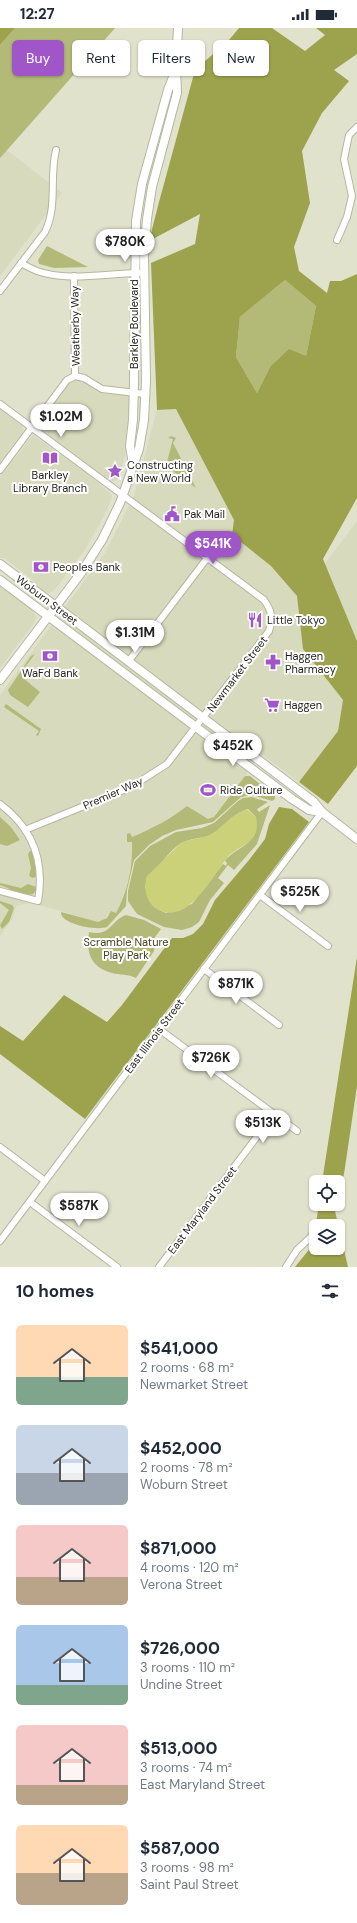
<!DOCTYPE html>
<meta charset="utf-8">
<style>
body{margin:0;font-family:"DM Sans",sans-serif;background:#f6f6f7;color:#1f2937;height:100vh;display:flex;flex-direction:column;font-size:15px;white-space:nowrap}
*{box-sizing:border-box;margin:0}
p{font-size:13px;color:#747a83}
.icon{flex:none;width:22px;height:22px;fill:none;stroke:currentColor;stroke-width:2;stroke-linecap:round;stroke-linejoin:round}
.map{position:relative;height:1239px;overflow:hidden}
.sheet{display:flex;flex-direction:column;background:#fff;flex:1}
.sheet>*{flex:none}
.banner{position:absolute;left:12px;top:12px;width:333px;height:36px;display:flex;gap:8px}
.buttons{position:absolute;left:309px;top:1147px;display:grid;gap:8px}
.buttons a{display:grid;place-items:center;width:36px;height:36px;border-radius:6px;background:#fff;box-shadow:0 1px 3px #0004;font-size:20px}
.price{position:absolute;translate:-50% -34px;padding:0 9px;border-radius:14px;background:#fff;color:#222;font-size:13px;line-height:26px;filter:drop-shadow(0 1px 2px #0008)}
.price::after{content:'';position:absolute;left:50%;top:24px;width:12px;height:9px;margin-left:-6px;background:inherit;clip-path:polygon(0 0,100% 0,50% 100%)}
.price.current{background:#a056c8;color:#fff}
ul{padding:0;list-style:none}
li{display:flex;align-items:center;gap:12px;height:100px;padding:0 16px}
li span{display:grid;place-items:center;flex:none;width:112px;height:80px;border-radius:6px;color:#555}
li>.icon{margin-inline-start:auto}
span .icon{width:48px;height:48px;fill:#fffc;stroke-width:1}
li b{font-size:17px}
h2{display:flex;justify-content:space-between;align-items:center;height:48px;padding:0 16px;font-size:17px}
.chip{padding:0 14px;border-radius:6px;background:#fff;box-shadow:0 1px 3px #0004;font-size:14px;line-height:36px}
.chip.current{background:#a056c8;color:#fff}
.status{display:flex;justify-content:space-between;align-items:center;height:28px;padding:0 20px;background:#fff;direction:ltr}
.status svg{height:11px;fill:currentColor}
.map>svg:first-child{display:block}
.built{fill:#d7dabc}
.green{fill:#b3b977;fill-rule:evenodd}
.forest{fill:#9da34c;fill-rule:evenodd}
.water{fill:#cad179}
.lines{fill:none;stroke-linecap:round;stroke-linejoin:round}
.street-casing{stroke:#b4b7a1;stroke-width:8}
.secondary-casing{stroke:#b4b7a1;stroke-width:10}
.street{stroke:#fff;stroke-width:6}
.secondary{stroke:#fff;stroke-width:8}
.labels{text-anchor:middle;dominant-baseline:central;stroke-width:4;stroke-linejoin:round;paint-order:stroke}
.street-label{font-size:11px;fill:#1f2018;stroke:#fff}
.poi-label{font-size:11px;fill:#1f2018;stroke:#fff;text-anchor:start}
.park-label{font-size:11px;fill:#3e401b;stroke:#fff}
</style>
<div class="status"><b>12:27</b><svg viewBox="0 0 49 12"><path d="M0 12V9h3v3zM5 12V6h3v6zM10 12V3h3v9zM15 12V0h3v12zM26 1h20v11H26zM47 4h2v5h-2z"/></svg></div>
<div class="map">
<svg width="357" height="1239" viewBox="0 0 357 1239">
<rect width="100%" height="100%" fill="#e0e2cc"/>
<g class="built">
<path d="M15 0H115L7 122 62 165 0 248V17Z"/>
<path d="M75 352H80L110 366 127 367 130 370 129 412 119 450 115 453H109L42 402 40 397V393L70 355Z"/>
<path d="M0 381 21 397 23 401 22 405 0 435Z"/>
<path d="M176 381 234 492 232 507 271 538 297 568 303 621 343 672 338 703 299 754 261 726 214 789 209 792 187 778 157 798 132 809 128 814H132L133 826 130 848 125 866 116 885 111 883 103 893 96 894 58 882 29 875 16 878 13 890 0 908V667L105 525 134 468 157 382Z"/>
<path d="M33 407 84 443 112 467 111 472 104 488 86 520 56 560 50 565 42 563 37 559 32 551 4 530H0V449Z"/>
<path d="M357 493V615L324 537Z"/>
<path d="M0 556 32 580 36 589 34 595 0 640Z"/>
</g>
<g class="green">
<path d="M15 0H115L0 130V17Z"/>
<path d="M47 218 51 220 88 239 54 240 39 236 38 232Z"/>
<path d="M285 252 316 278 306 328 270 339 257 365 236 329 240 289Z"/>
<path d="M171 408 176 410 173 415 196 460 166 438 173 411 168 410Z"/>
<path d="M35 626 22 643 23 650 40 664 28 679 10 667 8 662 31 628Z"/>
<path d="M6 676 41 701 38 708 36 707 39 703 4 679Z"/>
<path d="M245 748H250L275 768V771L272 773 252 767 241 769 213 794 176 802 162 808 149 817 134 832 127 862 126 878 107 899C96 903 60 896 61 884L98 894 107 890 111 883 116 885C128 863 133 839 132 814H127V806L130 805 132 809C152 801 170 791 187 778L208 791 214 789Z"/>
<path d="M252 769 268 774 257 781 259 784 270 777 257 816 234 842 228 837 218 850 224 855 210 872 199 894 192 899 182 902 164 899 137 886 128 873V863L135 833 150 818 176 804 202 800 214 795 238 773 243 770ZM248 781 256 789C252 821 248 812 226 831L225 833 227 835 226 838 223 836 192 876 166 885C149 878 149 874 145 858 154 846 169 820 184 814 194 809 206 811 216 804 227 795 234 785 248 781Z"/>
<path d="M0 789 11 799 20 812 7 818 0 816Z"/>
<path d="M30 823H32L37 848 33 850 29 848 31 840 28 826Z"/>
<path d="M0 855 21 860 28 856 36 859 37 861 33 866C21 869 10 860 0 857Z"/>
<path d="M0 873 12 877 14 880 9 894 2 901 0 897 9 882 0 875Z"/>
<path d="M126 887 144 892 161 901 155 909 154 923 136 950C128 946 120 947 112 945 90 939 86 924 89 904 111 909 110 893 126 887Z"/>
</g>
<g class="forest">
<path d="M0 0H15L0 17Z"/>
<path d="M239 0H272L305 23 325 7 316 0H357V26L334 42 349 53 322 85 302 123 310 175 294 219 299 243 327 265 330 253H341L357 246V470L323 531 357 613V738L328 776 299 754 338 703 343 672 303 621 297 568 271 538 232 507 234 492 176 381 157 382 151 235 195 216 200 186 149 213 159 174 195 42 229 12ZM285 252 316 278 306 328 289 321 270 339 257 365 236 329 240 289Z"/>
<path d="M279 779 292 781 309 794 85 1091 0 1026V998L23 1013 64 967 107 994 122 977 172 910H183L193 906 203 896 215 872 249 832 265 811 269 796Z"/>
<path d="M357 929V1058L344 1146 338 1170V1154H322Z"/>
<path d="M319 1176H336L335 1183 348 1239H295L316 1213V1220H338V1198H319L316 1195Z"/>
</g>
<path class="water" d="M246 781 256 789C262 817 237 816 226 831 213 848 189 894 162 883 156 881 153 879 150 874 145 868 144 855 147 848L182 814 208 808 216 803 232 789Z"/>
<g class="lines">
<g class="street-casing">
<g id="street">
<path d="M337 212 347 189 352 168 344 131 349 107 357 99"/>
<path d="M21 235C26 238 32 241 37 243 67 254 108 245 139 245"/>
<path d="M74 248 75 348"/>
<path d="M0 263 45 204C58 177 49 150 56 122"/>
<path d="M0 376 264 572C272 583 273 591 269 603L167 736 131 759 25 802"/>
<path d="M0 442 67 352 75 348 84 350 102 361 145 366"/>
<path d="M128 634 224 508"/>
<path d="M0 776C32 800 45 833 38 873L0 863"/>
<path d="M260 867 328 918"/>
<path d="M204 941 279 997"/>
<path d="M159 1001 297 1103"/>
<path d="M0 1119 45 1153"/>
<path d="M30 1174 117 1239"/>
<path d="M0 1213 322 784"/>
<path d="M159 1239 274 1086"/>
<path d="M286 1239 297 1222 316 1204"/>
</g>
</g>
<g class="secondary-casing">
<g id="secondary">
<path d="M133 436 130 418 133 392 134 353 136 193 142 156 168 62 175 44"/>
<path d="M0 536 314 774 322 784 357 811"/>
<path d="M0 552 292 771 309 782 322 784"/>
<path d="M0 652 81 545 102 512 120 475 139 421 144 392 146 353 144 228 147 191 152 159 177 65 176 41 178 0"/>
</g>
</g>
<use href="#street" class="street"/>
<use href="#secondary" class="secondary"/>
</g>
<defs>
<g id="library-bare" transform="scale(1.2)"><path d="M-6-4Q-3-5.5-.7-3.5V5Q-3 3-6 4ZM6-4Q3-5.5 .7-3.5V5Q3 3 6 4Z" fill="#a056c8" stroke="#fff" stroke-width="2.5" paint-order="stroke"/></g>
<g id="sight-bare" transform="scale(1.2)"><path d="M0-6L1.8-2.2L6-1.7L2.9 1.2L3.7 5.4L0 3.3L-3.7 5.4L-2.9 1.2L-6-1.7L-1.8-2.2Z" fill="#a056c8" stroke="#fff" stroke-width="2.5" paint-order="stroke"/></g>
<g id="civic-bare" transform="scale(1.2)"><path d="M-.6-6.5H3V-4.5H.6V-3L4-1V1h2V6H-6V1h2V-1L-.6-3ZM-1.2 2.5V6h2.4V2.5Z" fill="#a056c8" stroke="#fff" stroke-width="2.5" paint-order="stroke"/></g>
<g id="bank-bare" transform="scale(1.2)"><path d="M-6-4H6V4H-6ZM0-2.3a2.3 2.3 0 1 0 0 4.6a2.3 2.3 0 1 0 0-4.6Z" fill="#a056c8" stroke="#fff" stroke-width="2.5" paint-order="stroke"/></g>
<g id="restaurant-bare" transform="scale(1.2)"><path d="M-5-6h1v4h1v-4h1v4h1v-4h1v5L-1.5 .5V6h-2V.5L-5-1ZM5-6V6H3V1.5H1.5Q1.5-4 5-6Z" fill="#a056c8" stroke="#fff" stroke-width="2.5" paint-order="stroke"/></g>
<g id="pharmacy-bare" transform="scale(1.2)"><path d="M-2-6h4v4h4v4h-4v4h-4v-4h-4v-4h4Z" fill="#a056c8" stroke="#fff" stroke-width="2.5" paint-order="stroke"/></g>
<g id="supermarket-bare" transform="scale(1.2)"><path d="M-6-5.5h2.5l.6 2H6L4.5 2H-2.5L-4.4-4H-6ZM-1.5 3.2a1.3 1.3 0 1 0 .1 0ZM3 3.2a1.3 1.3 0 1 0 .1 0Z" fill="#a056c8" stroke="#fff" stroke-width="2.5" paint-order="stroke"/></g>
<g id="stadium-bare" transform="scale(1.2)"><path d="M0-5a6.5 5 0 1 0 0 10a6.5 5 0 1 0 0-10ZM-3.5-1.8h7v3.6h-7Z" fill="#a056c8" stroke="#fff" stroke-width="2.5" paint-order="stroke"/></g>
</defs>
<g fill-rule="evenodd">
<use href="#library-bare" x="50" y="430"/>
<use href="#sight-bare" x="115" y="443"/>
<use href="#civic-bare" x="172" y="486"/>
<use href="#bank-bare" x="41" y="539"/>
<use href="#restaurant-bare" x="255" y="592"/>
<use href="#bank-bare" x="50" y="628"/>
<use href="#pharmacy-bare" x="273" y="634"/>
<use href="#supermarket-bare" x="272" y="677"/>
<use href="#stadium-bare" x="208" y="762"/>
</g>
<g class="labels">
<g class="street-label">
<text transform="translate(134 296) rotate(-90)">Barkley Boulevard</text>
<text transform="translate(75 298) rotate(-91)">Weatherby Way</text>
<text transform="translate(47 572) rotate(37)">Woburn Street</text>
<text transform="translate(237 646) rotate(-53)">Newmarket Street</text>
<text transform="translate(113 765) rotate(-24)">Premier Way</text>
<text transform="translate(154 1008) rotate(-53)">East Illinois Street</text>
<text transform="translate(202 1182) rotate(-53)">East Maryland Street</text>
</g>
<g class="poi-label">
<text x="127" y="437">Constructing<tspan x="127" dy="13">a New World</tspan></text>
<text x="50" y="447" text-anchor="middle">Barkley<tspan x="50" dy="13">Library Branch</tspan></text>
<text x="184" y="486">Pak Mail</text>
<text x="53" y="539">Peoples Bank</text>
<text x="267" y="592">Little Tokyo</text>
<text x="285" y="628">Haggen<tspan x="285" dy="13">Pharmacy</tspan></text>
<text x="50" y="645" text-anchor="middle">WaFd Bank</text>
<text x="284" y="677">Haggen</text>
<text x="220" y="762">Ride Culture</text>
</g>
<g class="park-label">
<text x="126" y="914">Scramble Nature<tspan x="126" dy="13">Play Park</tspan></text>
</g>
</g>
</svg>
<div class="buttons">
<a><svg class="icon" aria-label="locate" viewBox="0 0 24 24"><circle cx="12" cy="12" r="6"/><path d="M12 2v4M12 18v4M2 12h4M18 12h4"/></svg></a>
<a><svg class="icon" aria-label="layers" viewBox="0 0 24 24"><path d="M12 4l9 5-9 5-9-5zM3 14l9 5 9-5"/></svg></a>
</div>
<b class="price" style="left:125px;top:235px">$780K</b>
<b class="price" style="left:61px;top:410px">$1.02M</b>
<b class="price current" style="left:213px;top:537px">$541K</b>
<b class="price" style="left:135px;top:626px">$1.31M</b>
<b class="price" style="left:233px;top:739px">$452K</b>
<b class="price" style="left:300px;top:885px">$525K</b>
<b class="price" style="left:236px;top:977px">$871K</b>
<b class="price" style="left:211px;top:1051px">$726K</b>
<b class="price" style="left:263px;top:1116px">$513K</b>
<b class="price" style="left:79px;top:1199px">$587K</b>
<div class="banner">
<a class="chip current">Buy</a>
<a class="chip">Rent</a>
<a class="chip">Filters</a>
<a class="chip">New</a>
</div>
</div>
<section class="sheet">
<h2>10 homes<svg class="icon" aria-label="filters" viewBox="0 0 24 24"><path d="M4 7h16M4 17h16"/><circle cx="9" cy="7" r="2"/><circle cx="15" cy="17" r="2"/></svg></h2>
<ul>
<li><span style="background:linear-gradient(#ffd9b3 65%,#7fa58c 0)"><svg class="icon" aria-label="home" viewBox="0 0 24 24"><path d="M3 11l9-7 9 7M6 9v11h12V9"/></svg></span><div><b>$541,000</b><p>2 rooms · 68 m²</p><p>Newmarket Street</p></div></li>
<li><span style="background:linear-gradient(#c9d6e8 60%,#9aa5b1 0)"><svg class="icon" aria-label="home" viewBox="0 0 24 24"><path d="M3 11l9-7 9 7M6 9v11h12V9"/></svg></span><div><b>$452,000</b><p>2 rooms · 78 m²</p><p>Woburn Street</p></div></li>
<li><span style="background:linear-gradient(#f6c9c9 65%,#b9a48a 0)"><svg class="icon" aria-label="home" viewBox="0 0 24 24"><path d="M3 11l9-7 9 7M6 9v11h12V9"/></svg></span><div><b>$871,000</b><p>4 rooms · 120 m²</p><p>Verona Street</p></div></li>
<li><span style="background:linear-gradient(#a9c7e8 75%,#7fa58c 0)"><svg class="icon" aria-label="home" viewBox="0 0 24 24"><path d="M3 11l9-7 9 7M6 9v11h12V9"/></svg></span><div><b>$726,000</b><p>3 rooms · 110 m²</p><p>Undine Street</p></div></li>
<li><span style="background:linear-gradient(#f6c9c9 75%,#b9a48a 0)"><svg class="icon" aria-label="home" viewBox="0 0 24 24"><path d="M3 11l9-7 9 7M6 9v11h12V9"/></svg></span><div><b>$513,000</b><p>3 rooms · 74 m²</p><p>East Maryland Street</p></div></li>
<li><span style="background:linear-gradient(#ffd9b3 60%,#b9a48a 0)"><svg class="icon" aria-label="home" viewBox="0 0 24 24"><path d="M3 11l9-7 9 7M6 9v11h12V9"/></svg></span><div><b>$587,000</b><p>3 rooms · 98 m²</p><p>Saint Paul Street</p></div></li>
</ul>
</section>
